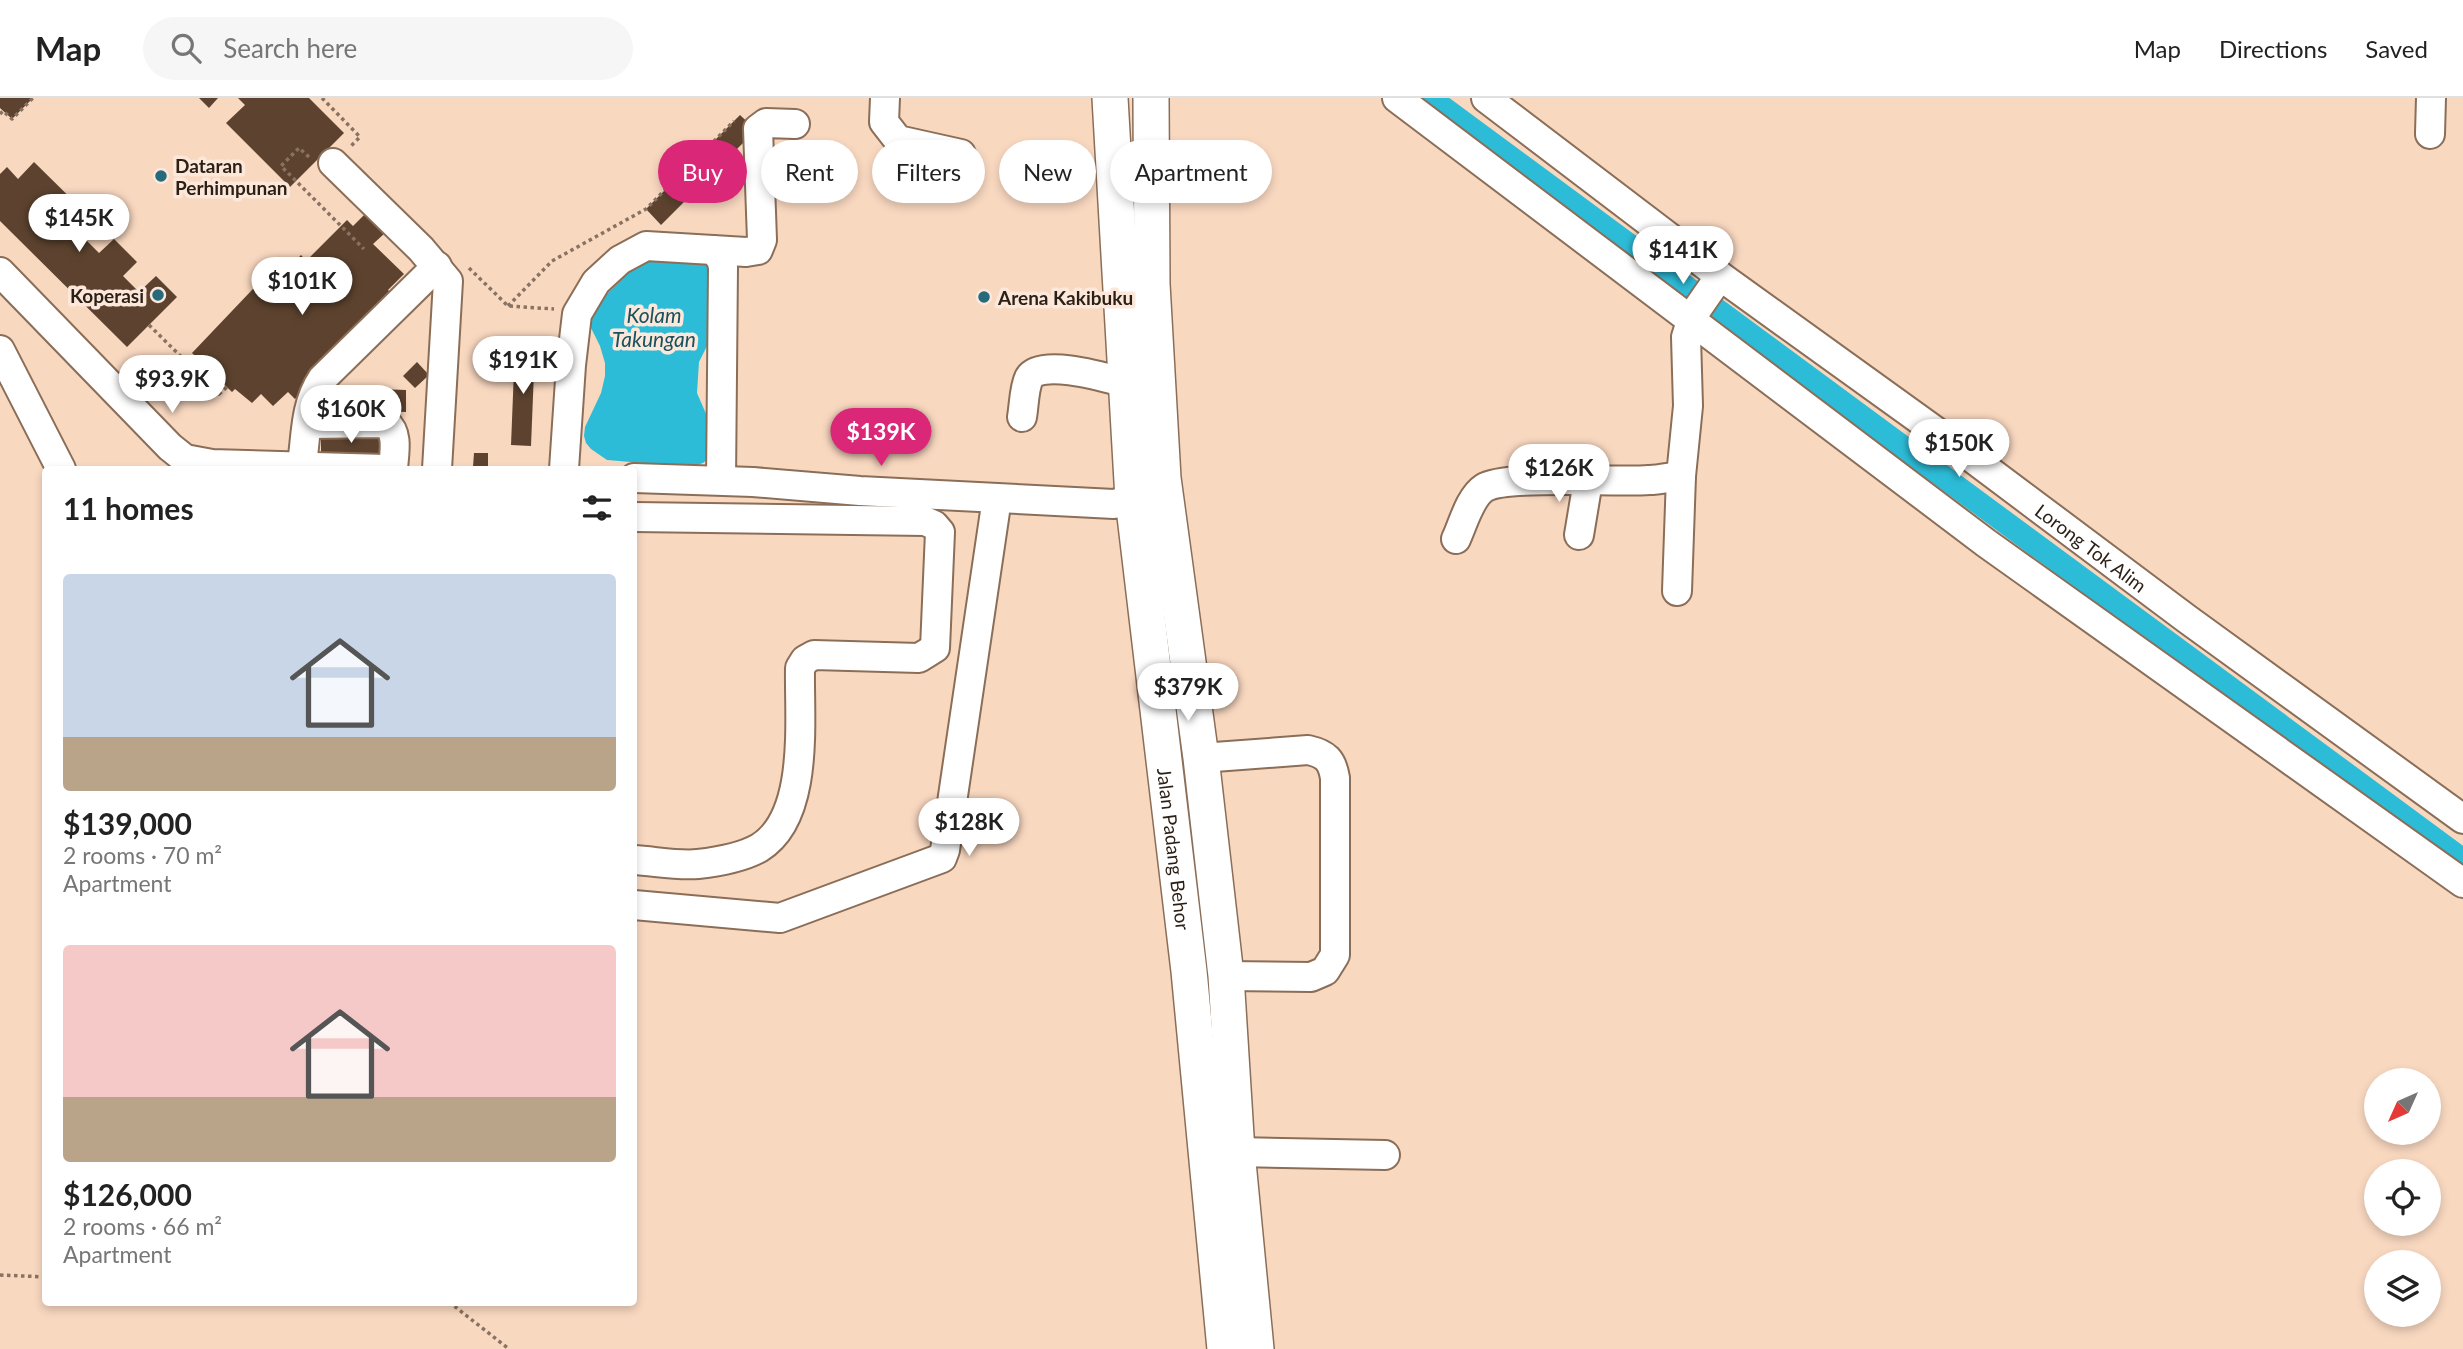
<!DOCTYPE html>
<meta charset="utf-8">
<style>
body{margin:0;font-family:Lato,sans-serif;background:#f6f6f6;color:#222;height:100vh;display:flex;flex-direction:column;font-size:26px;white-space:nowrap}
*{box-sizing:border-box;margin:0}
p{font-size:23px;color:#767676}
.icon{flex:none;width:38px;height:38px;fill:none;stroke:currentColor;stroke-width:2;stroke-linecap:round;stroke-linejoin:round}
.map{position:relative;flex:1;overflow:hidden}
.details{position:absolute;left:42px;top:368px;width:595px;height:840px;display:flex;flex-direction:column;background:#fff;border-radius:7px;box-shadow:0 4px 10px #0003}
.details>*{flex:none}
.guide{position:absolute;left:658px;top:42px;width:665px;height:63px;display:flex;gap:14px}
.needle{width:46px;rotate:225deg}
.fabs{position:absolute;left:2364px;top:970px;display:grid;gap:14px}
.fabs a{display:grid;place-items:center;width:77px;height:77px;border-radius:50%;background:#fff;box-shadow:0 4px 10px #0003;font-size:35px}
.price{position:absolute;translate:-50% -60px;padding:0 16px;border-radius:24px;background:#fff;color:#222;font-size:23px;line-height:46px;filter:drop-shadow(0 2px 4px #0008)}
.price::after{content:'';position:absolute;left:50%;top:42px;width:21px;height:16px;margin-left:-10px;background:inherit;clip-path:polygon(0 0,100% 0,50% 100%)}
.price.active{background:#db2777;color:#fff}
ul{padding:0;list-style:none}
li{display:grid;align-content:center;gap:14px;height:371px;padding:0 21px}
li span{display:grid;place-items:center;height:217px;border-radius:7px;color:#555}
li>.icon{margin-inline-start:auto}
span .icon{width:126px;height:126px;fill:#fffc;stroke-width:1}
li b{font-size:30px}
h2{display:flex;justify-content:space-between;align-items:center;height:84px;padding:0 21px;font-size:30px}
.tag{padding:0 24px;border-radius:32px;background:#fff;box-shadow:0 4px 10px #0003;font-size:24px;line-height:63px}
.tag.active{background:#db2777;color:#fff}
header{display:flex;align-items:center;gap:42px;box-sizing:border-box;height:98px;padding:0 35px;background:#fff;border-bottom:2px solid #e0e0e0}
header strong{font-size:33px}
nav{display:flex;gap:38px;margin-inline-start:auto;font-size:24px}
.search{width:490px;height:63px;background:#f6f6f6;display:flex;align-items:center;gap:18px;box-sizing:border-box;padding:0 24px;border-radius:38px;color:#767676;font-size:26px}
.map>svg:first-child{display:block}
.water{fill:#2dbcd8}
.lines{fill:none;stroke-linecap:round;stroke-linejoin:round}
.canal{stroke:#2dbcd8;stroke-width:23}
.building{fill:#5d432f}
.minor-casing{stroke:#8b6e58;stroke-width:32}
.major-casing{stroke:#8b6e58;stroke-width:38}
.path{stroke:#887363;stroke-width:3.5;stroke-dasharray:3.5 3.5;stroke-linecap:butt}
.minor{stroke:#fff;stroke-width:28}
.major{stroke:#fff;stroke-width:35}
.poi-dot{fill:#266b7b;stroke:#fce8da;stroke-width:2.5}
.labels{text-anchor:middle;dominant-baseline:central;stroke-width:7;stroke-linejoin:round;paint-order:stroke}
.poi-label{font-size:19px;font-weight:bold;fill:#2b1f16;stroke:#fce8da;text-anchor:start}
.street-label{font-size:19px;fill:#2b1f16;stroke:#fce8da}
.water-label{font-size:21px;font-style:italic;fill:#19515d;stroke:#fce8da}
</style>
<header>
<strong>Map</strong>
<div class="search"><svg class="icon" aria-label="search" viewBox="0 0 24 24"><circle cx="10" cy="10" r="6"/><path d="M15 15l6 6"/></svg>Search here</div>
<nav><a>Map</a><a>Directions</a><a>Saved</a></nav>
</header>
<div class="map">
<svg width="2463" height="1251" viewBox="0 0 2463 1251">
<rect width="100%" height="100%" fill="#f9d8c0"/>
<path class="water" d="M645 163C668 165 694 160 715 170L712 238 699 264 697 295 710 325 709 360 703 365 691 369 607 362 591 351 586 345 584 338 585 329 601 295 605 278V265L600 248 587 222 593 209 636 168Z"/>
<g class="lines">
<path class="canal" d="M1430 0 2463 762"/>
</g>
<g class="building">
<path d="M0 0H33L12 21 0 10Z"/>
<path d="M199 0H218L209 10Z"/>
<path d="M238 0H309L344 35 290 89 226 25 245 7Z"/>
<path d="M740 17 756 32 661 127 646 111Z"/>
<path d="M34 64 96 125 83 139 99 155 114 141 137 164 123 178 139 194 156 178 177 199 127 249 0 123V76L7 69 18 81Z"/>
<path d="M365 116 385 135 373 146 404 176 388 192 395 199 295 301 288 294 273 308 261 296 252 305 235 291 232 294 192 255 269 174 276 183 301 157 306 163 347 122 353 128Z"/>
<path d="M515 247 535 248 531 348 511 347Z"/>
<path d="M417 264 429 277 415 290 403 278Z"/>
<path d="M323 289 406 292V314L323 311Z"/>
<path d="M321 336 382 339 381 358 321 356Z"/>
<path d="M474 355H488V370L473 369Z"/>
</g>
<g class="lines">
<g class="minor-casing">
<g id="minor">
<path d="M885 0 884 24 898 42 961 56"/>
<path d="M1397 0 1986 445 2463 785"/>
<path id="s1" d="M1486 0 1720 178 1952 345 2187 521 2463 721"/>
<path d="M2430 36 2431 0"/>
<path d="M333 65 421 151 448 183 437 371"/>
<path d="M713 152 746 154 758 152 762 142 758 31 766 25 795 26"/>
<path d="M0 174 170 349 185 361 212 366 385 371"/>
<path d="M0 252 61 371"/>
<path d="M1022 319C1024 308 1024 290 1029 280 1040 260 1107 280 1126 285"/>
<path d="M307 326 386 325C399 336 394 355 393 371"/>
<path d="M302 367C306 338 305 306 322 281L437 168"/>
<path d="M564 371 571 267 577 216 596 184 620 162 646 148 713 152 721 161 723 169 721 382"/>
<path d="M634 380 753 384 860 393 1114 406 1133 401"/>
<path d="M634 419 925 423 934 427 940 434 935 550 919 560 814 557 805 562 800 570C799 622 810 719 759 750 743 759 716 764 698 766 677 768 654 763 634 762"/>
<path d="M1579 437 1588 383"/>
<path d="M1456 441C1463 426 1470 399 1484 390 1505 376 1617 385 1649 382 1660 382 1670 379 1681 378L1688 308 1686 239 1693 217 1720 178"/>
<path d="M1677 493 1681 378"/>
<path d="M1201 660 1308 652C1326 656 1332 662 1335 680V857L1325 873 1311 879 1226 878"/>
<path d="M634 807 780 820 942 760 945 752 997 400"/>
<path d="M1237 1054 1385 1057"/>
</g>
</g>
<g class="major-casing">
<g id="major">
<path id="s2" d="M1110 0 1133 401 1189 873 1225 1251"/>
<path d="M1151 0 1152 186 1163 380 1201 660 1226 878 1237 1054 1256 1251"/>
</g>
</g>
<g class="path">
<path d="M322 0 360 39 350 49"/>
<path d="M0 16 3 13 12 21 33 0"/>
<path d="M309 59 299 50 281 68 364 151"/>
<path d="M469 170 508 208 554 211"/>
<path d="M508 208 552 163 646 111 734 23"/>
<path d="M149 227 219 296 227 289"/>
<path d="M0 1177 46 1179"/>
<path d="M449 1204 509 1251"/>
</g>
<use href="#minor" class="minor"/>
<use href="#major" class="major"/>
</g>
<g class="poi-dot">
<circle cx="161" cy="78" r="7"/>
<circle cx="158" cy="197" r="7"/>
<circle cx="984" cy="199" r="7"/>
</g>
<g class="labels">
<g class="poi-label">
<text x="175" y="67">Dataran<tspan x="175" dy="22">Perhimpunan</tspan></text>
<text x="144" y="197" text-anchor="end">Koperasi</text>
<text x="998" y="199">Arena Kakibuku</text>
</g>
<g class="street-label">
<text stroke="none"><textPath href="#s1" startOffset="754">Lorong Tok Alim</textPath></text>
<text stroke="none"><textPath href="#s2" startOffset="754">Jalan Padang Behor</textPath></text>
</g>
<g class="water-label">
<text x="654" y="216">Kolam<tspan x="654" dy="24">Takungan</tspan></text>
</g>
</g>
</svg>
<div class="fabs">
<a><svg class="needle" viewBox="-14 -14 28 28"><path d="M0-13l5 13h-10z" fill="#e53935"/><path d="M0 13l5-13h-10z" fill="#767676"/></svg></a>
<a><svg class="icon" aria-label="locate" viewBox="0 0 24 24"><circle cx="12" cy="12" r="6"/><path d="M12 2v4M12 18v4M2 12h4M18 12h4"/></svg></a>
<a><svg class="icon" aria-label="layers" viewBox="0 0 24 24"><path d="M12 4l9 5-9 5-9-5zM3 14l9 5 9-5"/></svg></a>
</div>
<b class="price" style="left:79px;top:156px">$145K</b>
<b class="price" style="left:1683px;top:188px">$141K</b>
<b class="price" style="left:302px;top:219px">$101K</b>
<b class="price" style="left:523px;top:298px">$191K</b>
<b class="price" style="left:172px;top:317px">$93.9K</b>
<b class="price" style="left:351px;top:347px">$160K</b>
<b class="price active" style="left:881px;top:370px">$139K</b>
<b class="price" style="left:1959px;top:381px">$150K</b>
<b class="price" style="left:1559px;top:406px">$126K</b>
<b class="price" style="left:1188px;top:625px">$379K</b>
<b class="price" style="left:969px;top:760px">$128K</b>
<div class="guide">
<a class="tag active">Buy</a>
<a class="tag">Rent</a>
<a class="tag">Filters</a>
<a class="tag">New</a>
<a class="tag">Apartment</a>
</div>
<section class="details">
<h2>11 homes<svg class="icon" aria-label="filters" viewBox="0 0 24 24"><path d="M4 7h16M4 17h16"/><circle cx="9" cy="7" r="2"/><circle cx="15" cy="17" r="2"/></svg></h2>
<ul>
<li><span style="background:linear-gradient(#c9d6e8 75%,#b9a48a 0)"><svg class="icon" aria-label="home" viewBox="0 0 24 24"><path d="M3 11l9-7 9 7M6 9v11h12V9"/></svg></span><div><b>$139,000</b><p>2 rooms · 70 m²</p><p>Apartment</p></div></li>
<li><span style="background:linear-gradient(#f6c9c9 70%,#b9a48a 0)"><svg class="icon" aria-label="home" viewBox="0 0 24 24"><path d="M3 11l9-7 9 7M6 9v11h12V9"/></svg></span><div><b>$126,000</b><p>2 rooms · 66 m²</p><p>Apartment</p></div></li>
</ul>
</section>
</div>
